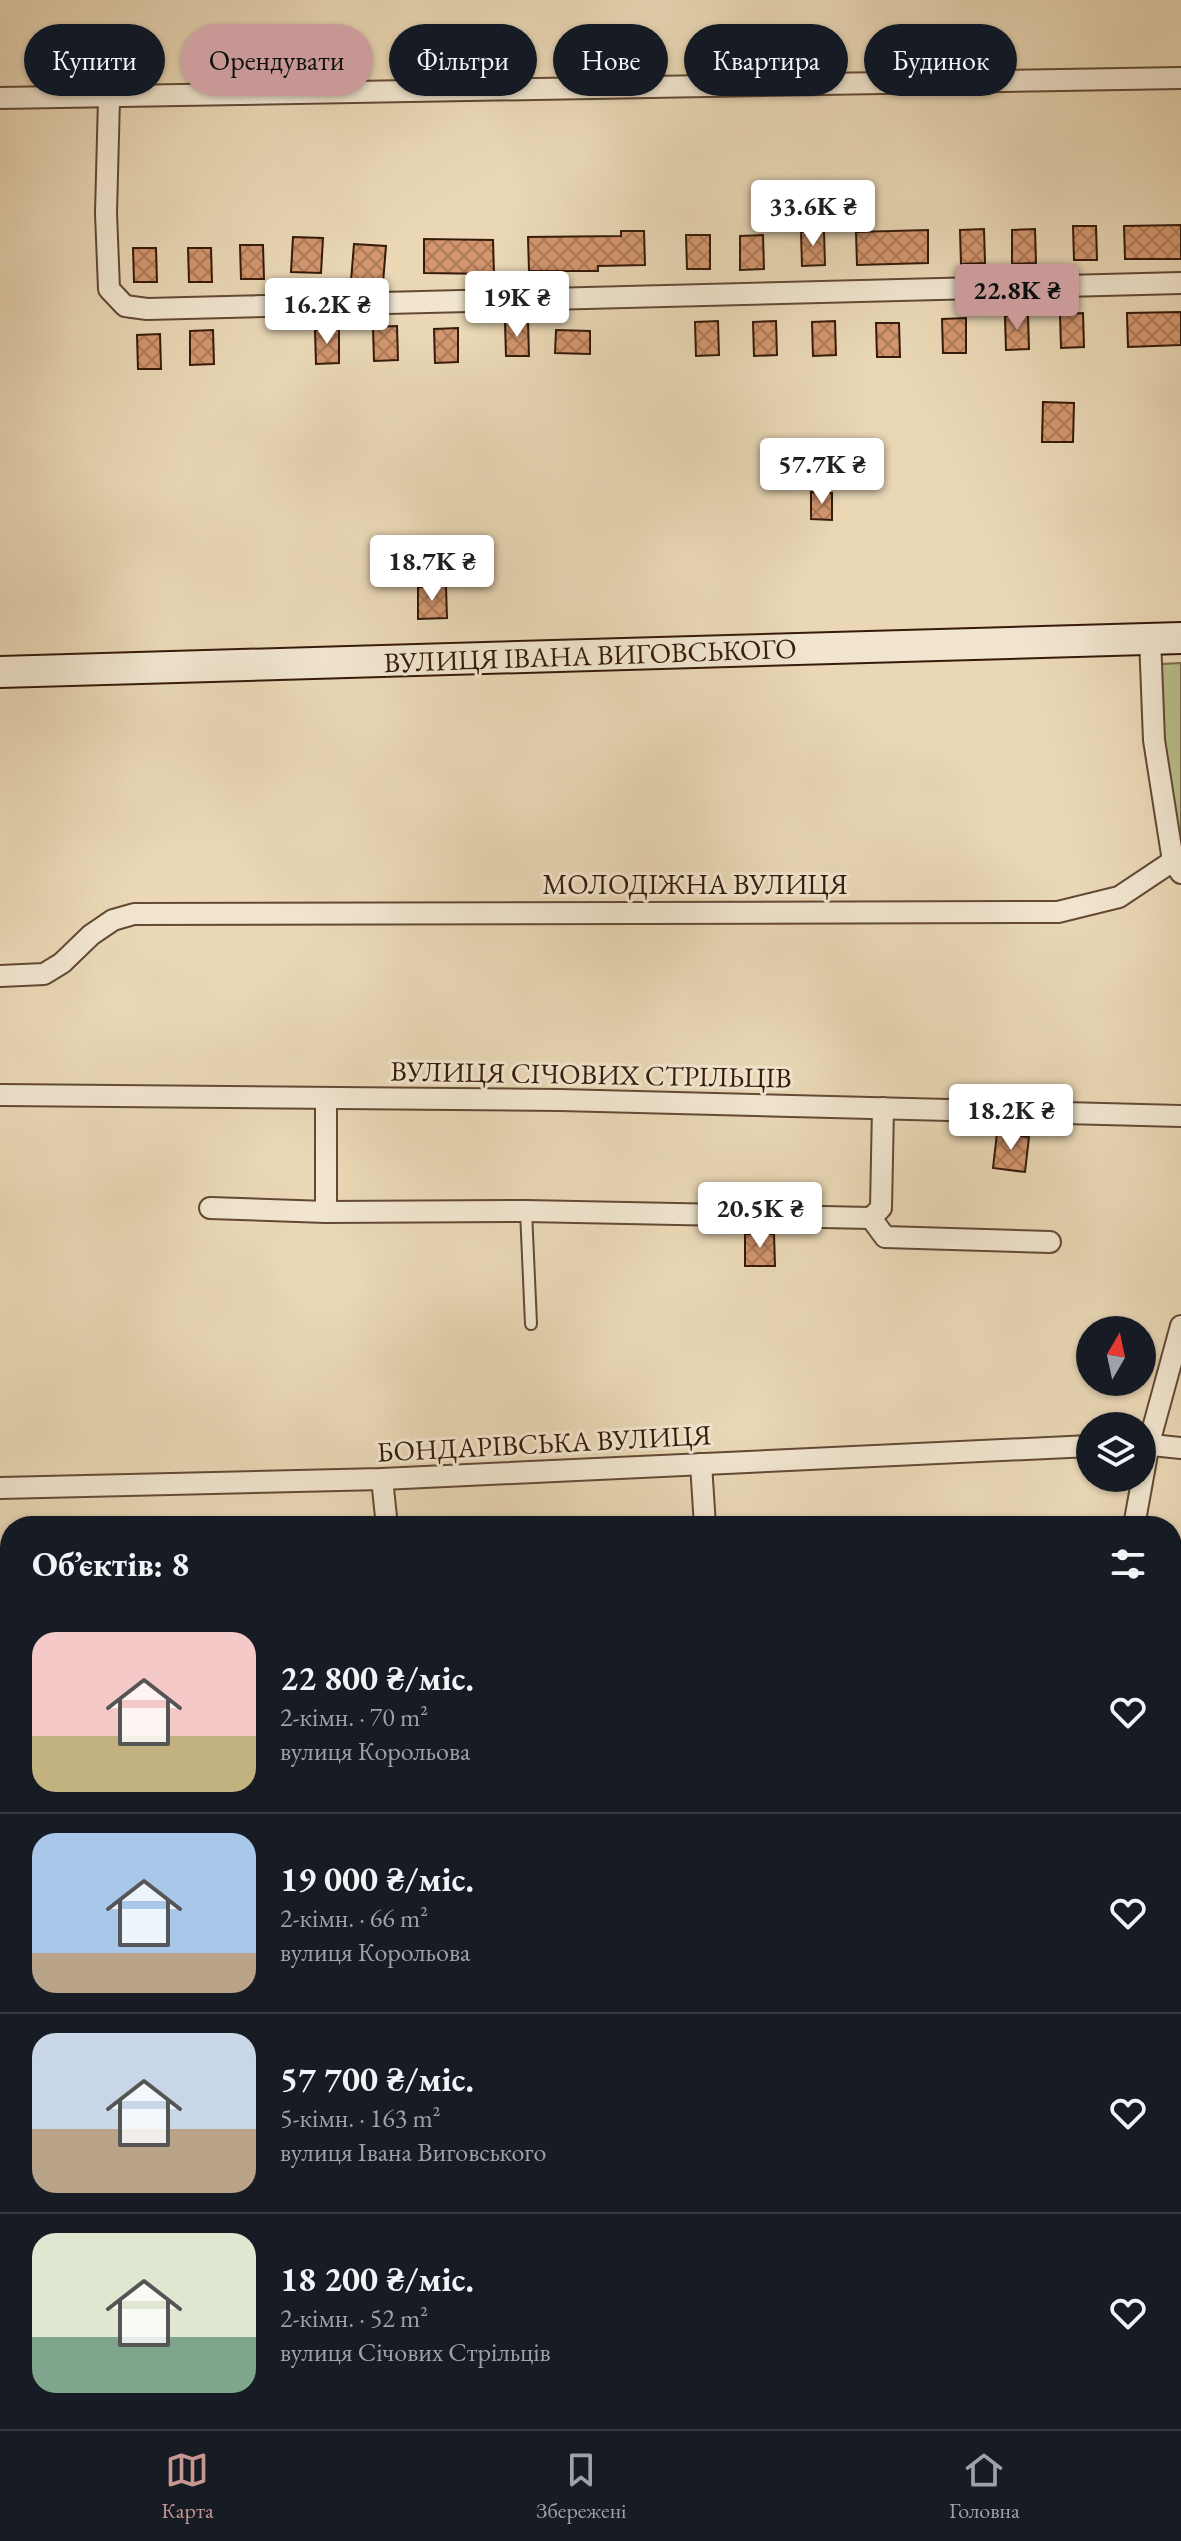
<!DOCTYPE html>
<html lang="uk">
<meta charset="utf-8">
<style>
body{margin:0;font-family:"EB Garamond",serif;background:#242831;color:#f1f3f6;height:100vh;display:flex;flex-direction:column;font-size:30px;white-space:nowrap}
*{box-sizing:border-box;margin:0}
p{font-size:26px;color:#9ea1a6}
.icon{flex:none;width:44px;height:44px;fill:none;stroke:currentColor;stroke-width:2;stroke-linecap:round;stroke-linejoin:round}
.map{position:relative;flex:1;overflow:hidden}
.panel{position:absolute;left:0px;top:1516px;width:1182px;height:914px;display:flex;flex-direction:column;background:#171b24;border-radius:32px 32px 0 0;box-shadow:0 2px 6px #0004}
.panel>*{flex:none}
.hud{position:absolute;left:24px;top:24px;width:1134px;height:72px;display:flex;gap:16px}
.needle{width:52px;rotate:9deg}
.tools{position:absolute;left:1076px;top:1316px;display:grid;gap:16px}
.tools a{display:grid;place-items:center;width:80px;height:80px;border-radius:50%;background:#171b24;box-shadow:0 2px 6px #0004;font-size:40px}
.price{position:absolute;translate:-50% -68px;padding:0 18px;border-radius:8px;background:#fff;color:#222;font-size:26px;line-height:52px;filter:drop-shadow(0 2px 4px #0008)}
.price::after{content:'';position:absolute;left:50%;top:48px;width:24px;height:18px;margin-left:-12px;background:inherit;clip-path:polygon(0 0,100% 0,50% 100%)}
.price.on{background:#c59692;color:#111}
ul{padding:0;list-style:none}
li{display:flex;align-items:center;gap:24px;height:200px;padding:0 32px}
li+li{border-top:2px solid #363941}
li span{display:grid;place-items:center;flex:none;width:224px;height:160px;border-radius:24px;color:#555}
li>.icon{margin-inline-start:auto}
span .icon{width:96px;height:96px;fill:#fffc;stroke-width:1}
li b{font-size:34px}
h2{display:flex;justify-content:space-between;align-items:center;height:96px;padding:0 32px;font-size:34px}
.pill{padding:0 28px;border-radius:36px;background:#171b24;box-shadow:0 2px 6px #0004;font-size:28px;line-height:72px}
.pill.on{background:#c59692;color:#111}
.tab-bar{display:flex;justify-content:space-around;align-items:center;height:112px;border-top:2px solid #363941;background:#171b24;font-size:22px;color:#9ea1a6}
.tab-bar a{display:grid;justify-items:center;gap:4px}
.tab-bar .on{color:#c59692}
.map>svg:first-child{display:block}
.green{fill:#b9be8c;stroke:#786c4b;stroke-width:2}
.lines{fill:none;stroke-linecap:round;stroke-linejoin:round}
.stream{stroke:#70796e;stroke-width:6}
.building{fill:url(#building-cross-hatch);stroke:#361a0a;stroke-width:2}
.lane-casing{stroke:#634935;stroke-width:14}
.street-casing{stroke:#634935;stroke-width:24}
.secondary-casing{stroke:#361a0a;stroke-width:34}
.path{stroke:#361a0a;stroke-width:3;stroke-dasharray:6 4;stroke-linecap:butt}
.lane{stroke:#f1e5cf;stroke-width:10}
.street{stroke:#f1e5cf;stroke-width:20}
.secondary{stroke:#f1e5cf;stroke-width:30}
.labels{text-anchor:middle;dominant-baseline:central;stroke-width:6;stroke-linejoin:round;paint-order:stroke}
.street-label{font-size:28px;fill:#361a0a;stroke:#f1e5cf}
</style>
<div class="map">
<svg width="1181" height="2429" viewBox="0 0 1181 2429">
<defs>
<pattern id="building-cross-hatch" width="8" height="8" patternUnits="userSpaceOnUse" patternTransform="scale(2)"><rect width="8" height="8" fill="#d3966e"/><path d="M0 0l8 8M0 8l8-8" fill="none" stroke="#ac7a59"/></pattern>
</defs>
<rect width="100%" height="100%" fill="#e9d7b5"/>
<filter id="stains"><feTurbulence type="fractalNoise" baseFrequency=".0025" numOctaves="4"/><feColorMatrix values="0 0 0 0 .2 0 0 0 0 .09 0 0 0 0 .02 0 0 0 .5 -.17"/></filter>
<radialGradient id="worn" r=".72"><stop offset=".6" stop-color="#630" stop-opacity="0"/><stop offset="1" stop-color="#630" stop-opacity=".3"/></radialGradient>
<path class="green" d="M1181 663V847L1161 717 1162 664Z"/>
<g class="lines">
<g class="stream">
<path d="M0 2236 10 2237"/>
<path d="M1172 2398 1181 2403"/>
</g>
</g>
<g class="building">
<path d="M1181 225V259H1125L1124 226Z"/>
<path d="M1073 226H1096L1097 260H1074Z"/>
<path d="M984 229 985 263 961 264 960 230Z"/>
<path d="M1035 229 1036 263 1012 264V230Z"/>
<path d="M928 230V263L857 265 856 232Z"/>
<path d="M621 231H644L645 265 598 266V271H529L528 237 621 236Z"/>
<path d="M824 231 825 265 802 266 801 232Z"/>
<path d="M686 235H710V269H687Z"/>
<path d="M763 235 764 269 740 270V236Z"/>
<path d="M293 237 323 238 321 273 291 272Z"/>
<path d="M424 239 493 240 494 274 424 273Z"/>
<path d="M354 244 386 246 383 283 351 281Z"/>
<path d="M240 245H263L264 279H241Z"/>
<path d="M133 248H156L157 282H134Z"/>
<path d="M188 248H211L212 282H189Z"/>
<path d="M1181 312V345L1128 347 1127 313Z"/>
<path d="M1083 313 1084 347 1061 348 1060 314Z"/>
<path d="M1028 315 1029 349 1006 350 1005 316Z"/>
<path d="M966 318V353H943L942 319Z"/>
<path d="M718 321 719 355 696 356 695 322Z"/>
<path d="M776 321 777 355 754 356 753 322Z"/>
<path d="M835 321 836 355 813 356 812 322Z"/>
<path d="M505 322H528L529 356H506Z"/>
<path d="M876 323H899L900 357H877Z"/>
<path d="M397 326 398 360 374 361 373 327Z"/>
<path d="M458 328V362L435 363 434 329Z"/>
<path d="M339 329V363L316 364 315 330Z"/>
<path d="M213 330 214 364 190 365V331Z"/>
<path d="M556 330 590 331V354L555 353Z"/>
<path d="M160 334 161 369H138L137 335Z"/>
<path d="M1043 402 1074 403 1073 442H1042Z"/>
<path d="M811 492 832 493V520L811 519Z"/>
<path d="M446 586 447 618 418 619V587Z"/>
<path d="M997 1133 1029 1137 1025 1172 993 1168Z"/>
<path d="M745 1234H774L775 1266H745Z"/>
</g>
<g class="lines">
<g class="lane-casing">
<path id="lane" d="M526 1211 531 1324"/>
</g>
<g class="street-casing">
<g id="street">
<path d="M0 98 1181 78"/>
<path d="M109 98 106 213 109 289 125 306 147 309 1181 283"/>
<path d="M1150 638 1154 740 1173 861 1181 873"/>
<path d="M0 976 44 974 62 963 91 935 113 920 134 914 1058 912 1119 897 1173 861"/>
<path d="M0 1095 560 1100 1181 1116"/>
<path d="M326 1098V1212L526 1211 871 1218 881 1208 883 1108"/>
<path d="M210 1208 326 1212"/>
<path d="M871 1218 885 1237 1050 1242"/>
<path d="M1142 1444 1181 1448"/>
<path d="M701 1464 705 1526"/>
<path d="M382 1479 387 1526"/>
<path d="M0 1488 382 1479 1090 1446"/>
<path d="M1134 1526 1149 1443 1181 1326"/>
<path d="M1172 1688 1181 1689"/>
<path d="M0 1818H10"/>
<path d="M1172 1858 1181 1859"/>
<path d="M1172 2182 1181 2184"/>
<path d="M0 2372 10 2374"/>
<path d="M93 2420 111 2429"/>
<path d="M986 2429 988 2420"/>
</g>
</g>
<g class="secondary-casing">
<path id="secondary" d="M0 672 1181 638"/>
</g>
<path class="path" d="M1042 2429 1045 2420"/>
<use href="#lane" class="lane"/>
<use href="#street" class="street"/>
<use href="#secondary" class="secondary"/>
</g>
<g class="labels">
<g class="street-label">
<text transform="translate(590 655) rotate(-2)">ВУЛИЦЯ ІВАНА ВИГОВСЬКОГО</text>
<text x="695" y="884">МОЛОДІЖНА ВУЛИЦЯ</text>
<text transform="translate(591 1074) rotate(1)">ВУЛИЦЯ СІЧОВИХ СТРІЛЬЦІВ</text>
<text transform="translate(544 1443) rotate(-3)">БОНДАРІВСЬКА ВУЛИЦЯ</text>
</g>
</g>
<rect width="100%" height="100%" filter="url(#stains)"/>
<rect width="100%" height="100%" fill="url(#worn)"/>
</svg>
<div class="tools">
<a><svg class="needle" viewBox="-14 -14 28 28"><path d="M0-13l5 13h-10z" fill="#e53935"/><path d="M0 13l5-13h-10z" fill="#9ea1a6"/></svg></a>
<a><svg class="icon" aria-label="layers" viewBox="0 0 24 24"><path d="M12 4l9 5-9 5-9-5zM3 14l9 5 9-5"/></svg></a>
</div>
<b class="price" style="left:813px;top:248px">33.6K ₴</b>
<b class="price on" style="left:1017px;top:332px">22.8K ₴</b>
<b class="price" style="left:517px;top:339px">19K ₴</b>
<b class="price" style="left:327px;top:346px">16.2K ₴</b>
<b class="price" style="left:822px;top:506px">57.7K ₴</b>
<b class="price" style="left:432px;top:603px">18.7K ₴</b>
<b class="price" style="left:1011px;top:1152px">18.2K ₴</b>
<b class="price" style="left:760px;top:1250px">20.5K ₴</b>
<div class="hud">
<a class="pill">Купити</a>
<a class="pill on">Орендувати</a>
<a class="pill">Фільтри</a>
<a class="pill">Нове</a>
<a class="pill">Квартира</a>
<a class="pill">Будинок</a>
</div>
<section class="panel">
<h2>Об’єктів: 8<svg class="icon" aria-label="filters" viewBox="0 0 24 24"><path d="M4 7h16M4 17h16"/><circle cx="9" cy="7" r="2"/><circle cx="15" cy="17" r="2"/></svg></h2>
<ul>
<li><span style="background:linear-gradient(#f6c9c9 65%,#c2b280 0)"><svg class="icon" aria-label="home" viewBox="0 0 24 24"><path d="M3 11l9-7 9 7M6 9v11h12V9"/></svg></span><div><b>22 800 ₴/міс.</b><p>2-кімн. · 70 m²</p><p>вулиця Корольова</p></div><svg class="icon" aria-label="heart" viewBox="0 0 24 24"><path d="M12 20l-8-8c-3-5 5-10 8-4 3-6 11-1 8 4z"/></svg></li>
<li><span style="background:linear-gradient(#a9c7e8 75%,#b9a48a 0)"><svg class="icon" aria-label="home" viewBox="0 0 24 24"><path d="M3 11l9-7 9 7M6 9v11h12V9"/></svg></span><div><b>19 000 ₴/міс.</b><p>2-кімн. · 66 m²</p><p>вулиця Корольова</p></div><svg class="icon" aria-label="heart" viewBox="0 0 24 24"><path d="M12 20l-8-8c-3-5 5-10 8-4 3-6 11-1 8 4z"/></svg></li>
<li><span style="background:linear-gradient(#c9d6e8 60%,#b9a48a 0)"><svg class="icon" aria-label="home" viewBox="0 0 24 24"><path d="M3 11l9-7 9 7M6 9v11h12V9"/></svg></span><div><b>57 700 ₴/міс.</b><p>5-кімн. · 163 m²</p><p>вулиця Івана Виговського</p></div><svg class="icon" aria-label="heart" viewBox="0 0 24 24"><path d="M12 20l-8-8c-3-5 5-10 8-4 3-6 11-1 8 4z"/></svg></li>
<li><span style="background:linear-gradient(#dfe7d0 65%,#7fa58c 0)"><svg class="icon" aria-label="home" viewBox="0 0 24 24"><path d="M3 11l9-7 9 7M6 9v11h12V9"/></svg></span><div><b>18 200 ₴/міс.</b><p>2-кімн. · 52 m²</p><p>вулиця Січових Стрільців</p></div><svg class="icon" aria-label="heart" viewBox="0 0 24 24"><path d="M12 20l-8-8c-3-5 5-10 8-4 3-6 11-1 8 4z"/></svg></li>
</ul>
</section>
</div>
<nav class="tab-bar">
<a class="on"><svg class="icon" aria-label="map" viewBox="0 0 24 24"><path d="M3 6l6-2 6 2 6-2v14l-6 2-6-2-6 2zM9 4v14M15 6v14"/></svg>Карта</a>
<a><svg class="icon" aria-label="saved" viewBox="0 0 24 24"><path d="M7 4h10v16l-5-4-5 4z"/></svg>Збережені</a>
<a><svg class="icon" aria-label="home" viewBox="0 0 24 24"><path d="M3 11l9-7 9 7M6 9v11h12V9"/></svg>Головна</a>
</nav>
